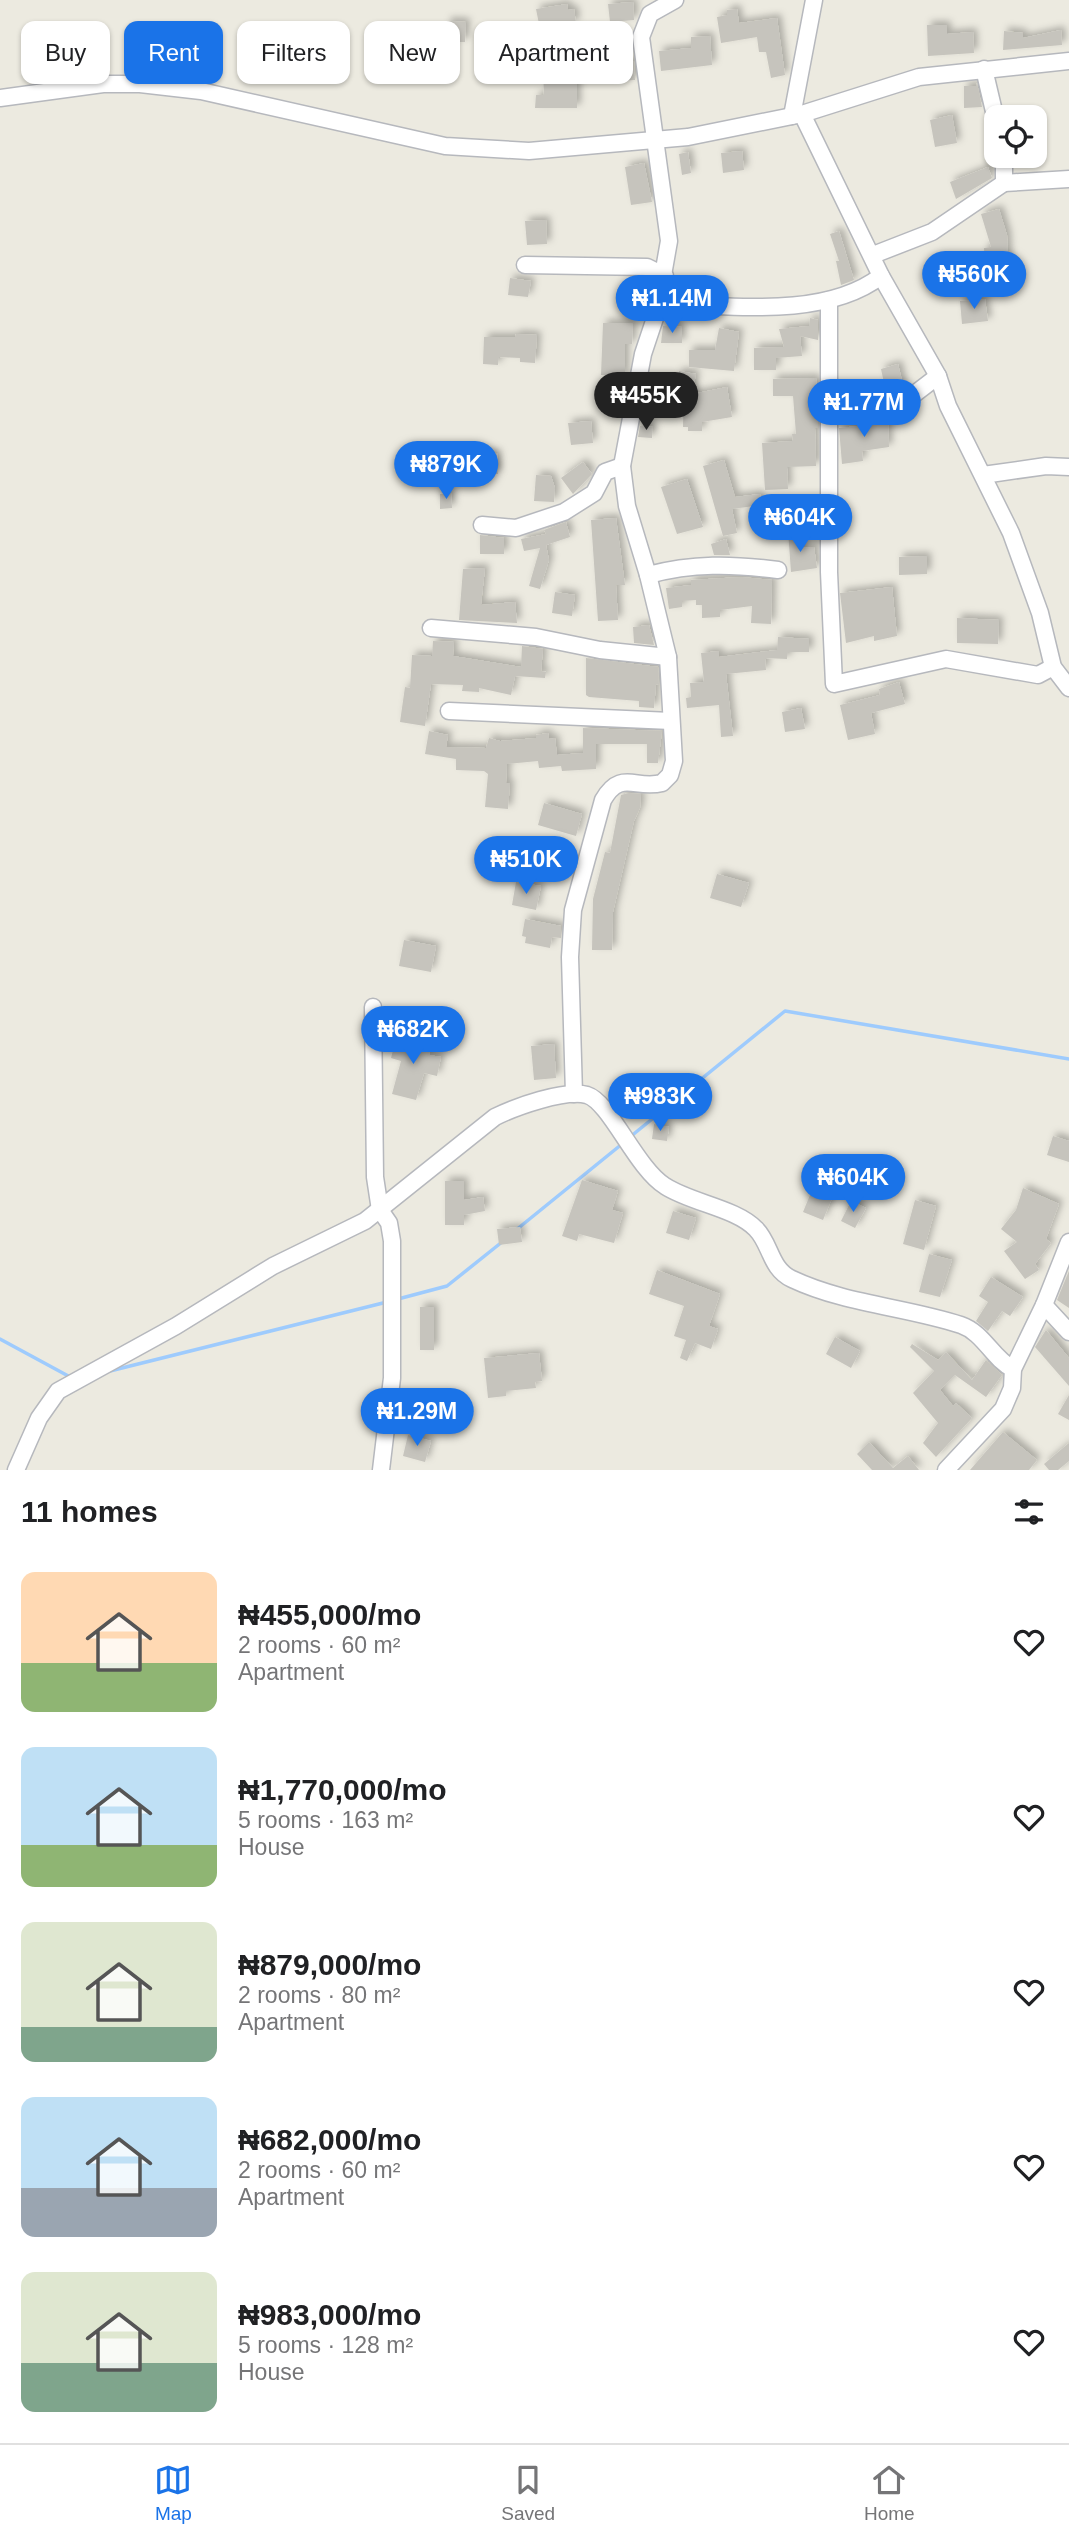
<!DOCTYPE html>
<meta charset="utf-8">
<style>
body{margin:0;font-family:Arial,sans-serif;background:#f2f2f2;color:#202124;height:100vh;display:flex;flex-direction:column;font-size:26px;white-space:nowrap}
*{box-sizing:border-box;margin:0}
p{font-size:23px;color:#757577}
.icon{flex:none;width:38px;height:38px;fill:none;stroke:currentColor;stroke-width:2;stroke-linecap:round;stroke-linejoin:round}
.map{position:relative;height:1470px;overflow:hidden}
.sheet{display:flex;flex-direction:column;background:#fff;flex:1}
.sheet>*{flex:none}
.guide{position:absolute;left:21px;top:21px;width:700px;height:63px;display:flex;gap:14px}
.buttons{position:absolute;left:984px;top:105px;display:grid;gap:14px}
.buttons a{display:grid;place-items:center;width:63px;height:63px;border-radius:14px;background:#fff;box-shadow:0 2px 5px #0004;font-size:35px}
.price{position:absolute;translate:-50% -60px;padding:0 16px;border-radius:24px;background:#1a73e8;color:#fff;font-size:23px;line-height:46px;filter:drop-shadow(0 2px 4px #0008)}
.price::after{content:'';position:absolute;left:50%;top:42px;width:21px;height:16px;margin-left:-10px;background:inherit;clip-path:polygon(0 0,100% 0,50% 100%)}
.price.selected{background:#222;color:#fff}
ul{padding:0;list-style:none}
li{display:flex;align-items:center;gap:21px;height:175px;padding:0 21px}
li span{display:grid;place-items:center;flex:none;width:196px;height:140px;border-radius:14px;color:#555}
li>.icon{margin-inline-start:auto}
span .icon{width:84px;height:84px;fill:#fffc;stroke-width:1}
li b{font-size:30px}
h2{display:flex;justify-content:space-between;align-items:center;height:84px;padding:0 21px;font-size:30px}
.tag{padding:0 24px;border-radius:14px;background:#fff;box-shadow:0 2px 5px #0004;font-size:24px;line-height:63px}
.tag.selected{background:#1a73e8;color:#fff}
.dock{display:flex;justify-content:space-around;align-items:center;height:98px;border-top:2px solid #e0e0e0;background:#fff;font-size:19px;color:#757577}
.dock a{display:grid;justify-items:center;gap:4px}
.dock .selected{color:#1a73e8}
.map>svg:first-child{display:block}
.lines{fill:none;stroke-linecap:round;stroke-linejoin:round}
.stream{stroke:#9ecbfd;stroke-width:3.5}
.building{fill:#c6c4bd;filter:url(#shadow)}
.minor-casing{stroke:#b6b8bd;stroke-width:19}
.minor{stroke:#fff;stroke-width:16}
</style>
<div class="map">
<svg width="1069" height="1470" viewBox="0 0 1069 1470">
<defs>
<filter id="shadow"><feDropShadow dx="4" dy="-4" stdDeviation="3.5" flood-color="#0004"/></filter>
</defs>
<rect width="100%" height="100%" fill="#eceae0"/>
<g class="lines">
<g class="stream">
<path d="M630 1137 785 1011 1069 1059"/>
<path d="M516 1230 622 1144"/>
<path d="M398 1299 447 1286 502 1242"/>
<path d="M0 1339 72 1378"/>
<path d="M106 1372 387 1302"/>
</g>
</g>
<g class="building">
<path d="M633 2 634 20 610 22 608 4Z"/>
<path d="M567 4 568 10 574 9 576 23 540 29 536 9Z"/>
<path d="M737 9 739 23 777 18 785 75 771 78 766 52H759L757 37 721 43 717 17 727 15V10Z"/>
<path d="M447 21 466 22 465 42H446Z"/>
<path d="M927 25H947V34L973 32 974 53 928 56Z"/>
<path d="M1061 30 1062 45 1003 50 1004 31 1023 33V38Z"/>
<path d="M710 36 712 65 661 71 659 51 691 48V37Z"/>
<path d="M634 61 635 80 616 81V63Z"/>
<path d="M543 72H577V108H535L536 95H544Z"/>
<path d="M977 83 982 107 964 108V86H976Z"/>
<path d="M952 115 957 143 935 147 930 120Z"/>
<path d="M742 151 744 170 723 173 721 153Z"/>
<path d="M688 152 691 173 682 175 679 154Z"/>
<path d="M644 163 652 202 631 205 625 167Z"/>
<path d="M988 167 992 178 956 199 950 182Z"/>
<path d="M999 209 1007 235 1010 289 986 290 984 248 991 247 981 214Z"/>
<path d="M546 220 547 244 527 245 525 221Z"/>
<path d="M839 231 854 280 841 285 836 261H839L830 234Z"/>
<path d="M510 278 531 281 528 297 508 295Z"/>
<path d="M985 299 988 321 962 324 960 301Z"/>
<path d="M810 318 818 320V340L800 336 802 356 776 358V370H754V348L784 347 779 329 809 326Z"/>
<path d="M603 323H633L632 344H625V375H601Z"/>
<path d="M663 326 682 327V343H661Z"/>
<path d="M719 328 739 332 734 371 689 367V350H715Z"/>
<path d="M516 334 537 335 535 363 520 362V358L499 357 498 365 483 364 484 337H515Z"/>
<path d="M898 364 904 389 886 392 881 369Z"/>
<path d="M679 371 696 374 692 394 727 387 732 417 702 422V431H688V427H683L684 386 677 384Z"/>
<path d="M816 378 818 409V428H815L816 466 787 467 788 489 765 490 762 443 793 441 792 434H796L793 396H773V379Z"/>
<path d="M888 415 889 447 862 451 863 461 842 464 839 428 869 425 868 418Z"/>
<path d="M591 421 593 443 571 445 568 423Z"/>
<path d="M640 426 653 427 652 438 638 437Z"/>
<path d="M475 453H497L498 474 476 475Z"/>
<path d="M724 460 735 497 760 494 761 505 732 509 737 533 723 536 703 466Z"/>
<path d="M583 462 592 474 573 494 561 478Z"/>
<path d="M536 475 551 476 555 488 554 502 534 501Z"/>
<path d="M687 479 703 527 677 534 661 487Z"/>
<path d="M451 493 452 508 440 509V494Z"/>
<path d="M616 518 625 585H616L618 620 598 621 591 520Z"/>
<path d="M566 522 570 537 546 545 549 560 540 589 529 586 540 548 524 551 521 539 546 534 544 530Z"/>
<path d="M800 530 801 548 814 547 817 568 791 572 788 531Z"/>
<path d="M480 535 504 538V554H480Z"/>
<path d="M726 539 730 555H714L711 544Z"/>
<path d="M927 556V574L899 575V557Z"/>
<path d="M485 568 481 605 515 602 517 623 459 620 463 569Z"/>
<path d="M741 577 772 580 771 624 751 623 752 606 720 610V617L702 618V605H696V600L682 601V607L669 609 666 588 691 585V580Z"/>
<path d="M892 587 897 636 874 641V636L846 643 840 593Z"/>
<path d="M555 592 575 595 572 616 552 613Z"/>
<path d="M957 618 999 620 998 644 957 643Z"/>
<path d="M649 625 654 645 634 643 633 627Z"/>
<path d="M778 637 809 639V652H788L787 659 765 658 766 670 726 674 733 736 721 737 719 705 687 708 686 698 691 697 690 683 704 682 701 653 719 651V657L777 650Z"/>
<path d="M433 641 454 642 453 656 521 667 522 646 543 649 541 671 546 672 545 678 515 676 511 695 479 688V692L462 691 463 685 431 684 425 726 400 722 405 687 410 688 412 655 432 656Z"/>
<path d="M586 658 658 667 659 685 656 684 654 708 639 707V701L589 697 586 695Z"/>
<path d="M899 682 905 704 871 713 875 734 848 740 840 705 880 695 879 689Z"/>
<path d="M801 708 805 729 785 732 782 712Z"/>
<path d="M583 728 662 731 658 763H647V744H596V769L562 771 561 766 539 768 538 761 507 764 506 783H510L508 809 485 807 488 774 484 771 456 770V759L425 754 429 731 448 735 446 747 486 748 489 738 500 741 536 738V735L548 733 549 739 555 738 557 755 583 753Z"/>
<path d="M629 793 641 794 640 808 634 821 613 912 612 950H592L593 899 605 852 610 853 621 795Z"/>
<path d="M544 803 582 814 576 836 538 825Z"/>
<path d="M717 874 749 883 741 907 710 898Z"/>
<path d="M516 882 541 886 536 910 512 905Z"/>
<path d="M525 919 561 926V938L552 937 550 948 525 943 526 937 522 936Z"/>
<path d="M404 940 436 946 431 972 399 966Z"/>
<path d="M397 1035 432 1045 429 1055 441 1057 437 1076 424 1073 416 1100 392 1094 401 1061 391 1058Z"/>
<path d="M554 1044 556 1078 534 1080 531 1046Z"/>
<path d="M654 1124 669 1127 667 1141 652 1139Z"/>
<path d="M1053 1136 1069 1141V1162L1047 1155Z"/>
<path d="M819 1173 839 1181 823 1220 803 1212Z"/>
<path d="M582 1180 618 1191 612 1210 623 1213 614 1243 579 1234 577 1241 562 1236Z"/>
<path d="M445 1181H464V1200L483 1197 485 1211 464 1215V1225H445Z"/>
<path d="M1023 1188 1059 1204 1046 1239 1051 1243 1035 1264 1039 1270 1025 1279 1004 1251 1017 1242 1001 1229 1016 1210Z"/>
<path d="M915 1200 936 1206 924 1250 903 1244Z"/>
<path d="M851 1201 866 1208 855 1228 841 1221Z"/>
<path d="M673 1211 696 1218 689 1240 666 1233Z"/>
<path d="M520 1227 522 1242 499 1245 497 1229Z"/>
<path d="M929 1254 952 1260 940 1297 919 1292Z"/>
<path d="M657 1270 720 1294 709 1326 718 1329 711 1349 695 1343 687 1361 680 1358 686 1340 674 1336 684 1306 649 1294Z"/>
<path d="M1069 1271V1308L1057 1300Z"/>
<path d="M991 1277 1023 1297 1010 1316 1002 1311 988 1331 976 1321 988 1302 979 1296Z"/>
<rect x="420" y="1307" width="14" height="43"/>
<path d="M1046 1330 1069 1358V1386L1035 1347Z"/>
<path d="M835 1337 860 1351 851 1368 826 1354Z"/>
<path d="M912 1344 938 1360 946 1352 972 1380 986 1360 1002 1375 986 1397 955 1375 940 1390 953 1406 956 1403 972 1418 936 1457 923 1443 938 1423 913 1393 934 1371 910 1347Z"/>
<path d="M539 1353 542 1381 535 1382 536 1388 506 1391V1396L488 1398 484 1358Z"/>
<path d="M1069 1395V1420L1058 1414Z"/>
<path d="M1003 1432 1037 1460 1029 1470H970Z"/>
<path d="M408 1435 431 1441 425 1462 403 1456Z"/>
<path d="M869 1442 893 1468 908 1456 919 1470H872L857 1454Z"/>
<path d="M1069 1443V1461L1058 1470H1049L1044 1464Z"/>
</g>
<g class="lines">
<g class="minor-casing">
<g id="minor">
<path d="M984 69 996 120"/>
<path d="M0 98 103 84H140L201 91 445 146 529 151 688 137 802 114 919 77 1069 61"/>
<path d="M802 114 881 276 938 376 948 406 1011 533 1040 613 1053 667 1069 688"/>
<path d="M792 116 814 0"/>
<path d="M1004 183 1069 179"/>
<path d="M873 255 932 232 1004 183V156"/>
<path d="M525 265 647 267 665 276"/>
<path d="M829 300V572L834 684 946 659 1038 675 1053 667"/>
<path d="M658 303C726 305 824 320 881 276"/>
<path d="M829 405H874L908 399 938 376"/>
<path d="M983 475 1046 466 1069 467"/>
<path d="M482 525 516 528 564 512 594 493 605 472 622 466"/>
<path d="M648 575C693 563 732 564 778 570"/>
<path d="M431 628 536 637 600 650 668 657"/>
<path d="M449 711 671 721"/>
<path d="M373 1007 375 1177 380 1210 389 1223 392 1241V1378L381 1470"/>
<path d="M574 1094 570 957 573 910 603 800C621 769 635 790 662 783L670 775 674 761 668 657 648 575 627 506 622 466 643 354 656 315 669 241 641 37 650 14 675 0"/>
<path d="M1044 1305 1069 1332"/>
<path d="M16 1470 39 1418 58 1391 176 1326 273 1266 365 1221 495 1117C515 1107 565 1089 587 1095 610 1102 636 1168 665 1186 691 1203 736 1208 756 1229 771 1244 770 1269 792 1279 845 1304 906 1307 961 1325 984 1333 992 1358 1013 1369"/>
<path d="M946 1470 1003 1409 1012 1388 1013 1369 1044 1305 1069 1242"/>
</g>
</g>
<use href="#minor" class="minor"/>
</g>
</svg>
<div class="buttons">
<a><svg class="icon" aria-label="locate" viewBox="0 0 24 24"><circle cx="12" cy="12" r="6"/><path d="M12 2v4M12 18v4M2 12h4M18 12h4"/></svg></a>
</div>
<b class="price" style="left:974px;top:311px">₦560K</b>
<b class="price" style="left:672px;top:335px">₦1.14M</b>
<b class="price selected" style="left:646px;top:432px">₦455K</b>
<b class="price" style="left:864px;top:439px">₦1.77M</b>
<b class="price" style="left:446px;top:501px">₦879K</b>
<b class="price" style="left:800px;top:554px">₦604K</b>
<b class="price" style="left:526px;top:896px">₦510K</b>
<b class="price" style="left:413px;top:1066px">₦682K</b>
<b class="price" style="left:660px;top:1133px">₦983K</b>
<b class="price" style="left:853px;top:1214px">₦604K</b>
<b class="price" style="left:417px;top:1448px">₦1.29M</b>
<div class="guide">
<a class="tag">Buy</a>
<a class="tag selected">Rent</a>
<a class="tag">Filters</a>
<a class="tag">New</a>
<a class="tag">Apartment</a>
</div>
</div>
<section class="sheet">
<h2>11 homes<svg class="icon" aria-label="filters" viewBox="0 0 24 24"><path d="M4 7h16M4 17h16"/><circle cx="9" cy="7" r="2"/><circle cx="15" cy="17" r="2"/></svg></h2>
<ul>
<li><span style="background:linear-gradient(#ffd9b3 65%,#8fb573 0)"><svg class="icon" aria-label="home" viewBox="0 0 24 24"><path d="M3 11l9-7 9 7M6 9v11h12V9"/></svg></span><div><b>₦455,000/mo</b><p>2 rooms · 60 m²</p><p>Apartment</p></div><svg class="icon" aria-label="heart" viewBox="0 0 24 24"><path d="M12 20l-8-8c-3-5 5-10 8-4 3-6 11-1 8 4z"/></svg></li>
<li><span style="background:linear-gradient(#bfe0f5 70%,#8fb573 0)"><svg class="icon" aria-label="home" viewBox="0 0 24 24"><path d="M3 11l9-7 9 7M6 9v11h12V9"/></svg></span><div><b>₦1,770,000/mo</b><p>5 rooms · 163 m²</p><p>House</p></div><svg class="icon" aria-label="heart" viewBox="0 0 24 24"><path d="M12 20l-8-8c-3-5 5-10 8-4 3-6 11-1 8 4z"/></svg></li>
<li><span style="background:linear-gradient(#dfe7d0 75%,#7fa58c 0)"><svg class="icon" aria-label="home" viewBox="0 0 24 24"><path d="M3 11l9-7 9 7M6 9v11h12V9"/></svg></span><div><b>₦879,000/mo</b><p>2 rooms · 80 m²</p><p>Apartment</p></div><svg class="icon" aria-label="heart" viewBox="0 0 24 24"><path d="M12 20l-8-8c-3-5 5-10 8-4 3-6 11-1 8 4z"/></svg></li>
<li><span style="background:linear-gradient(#bfe0f5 65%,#9aa5b1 0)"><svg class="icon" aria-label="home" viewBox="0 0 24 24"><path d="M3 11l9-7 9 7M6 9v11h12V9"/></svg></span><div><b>₦682,000/mo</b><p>2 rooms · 60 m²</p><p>Apartment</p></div><svg class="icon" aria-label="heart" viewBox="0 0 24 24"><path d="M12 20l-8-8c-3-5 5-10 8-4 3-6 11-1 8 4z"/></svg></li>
<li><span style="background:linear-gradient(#dfe7d0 65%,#7fa58c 0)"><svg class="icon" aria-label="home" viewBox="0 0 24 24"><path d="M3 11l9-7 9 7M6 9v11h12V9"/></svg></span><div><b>₦983,000/mo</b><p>5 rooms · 128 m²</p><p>House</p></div><svg class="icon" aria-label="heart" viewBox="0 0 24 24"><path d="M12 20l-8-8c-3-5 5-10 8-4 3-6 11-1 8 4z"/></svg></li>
</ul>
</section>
<nav class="dock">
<a class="selected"><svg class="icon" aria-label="map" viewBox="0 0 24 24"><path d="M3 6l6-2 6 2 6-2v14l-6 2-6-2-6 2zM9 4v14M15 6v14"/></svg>Map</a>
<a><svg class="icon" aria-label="saved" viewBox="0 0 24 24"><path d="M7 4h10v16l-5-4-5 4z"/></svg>Saved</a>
<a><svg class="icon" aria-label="home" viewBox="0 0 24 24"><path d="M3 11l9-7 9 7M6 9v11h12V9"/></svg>Home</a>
</nav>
